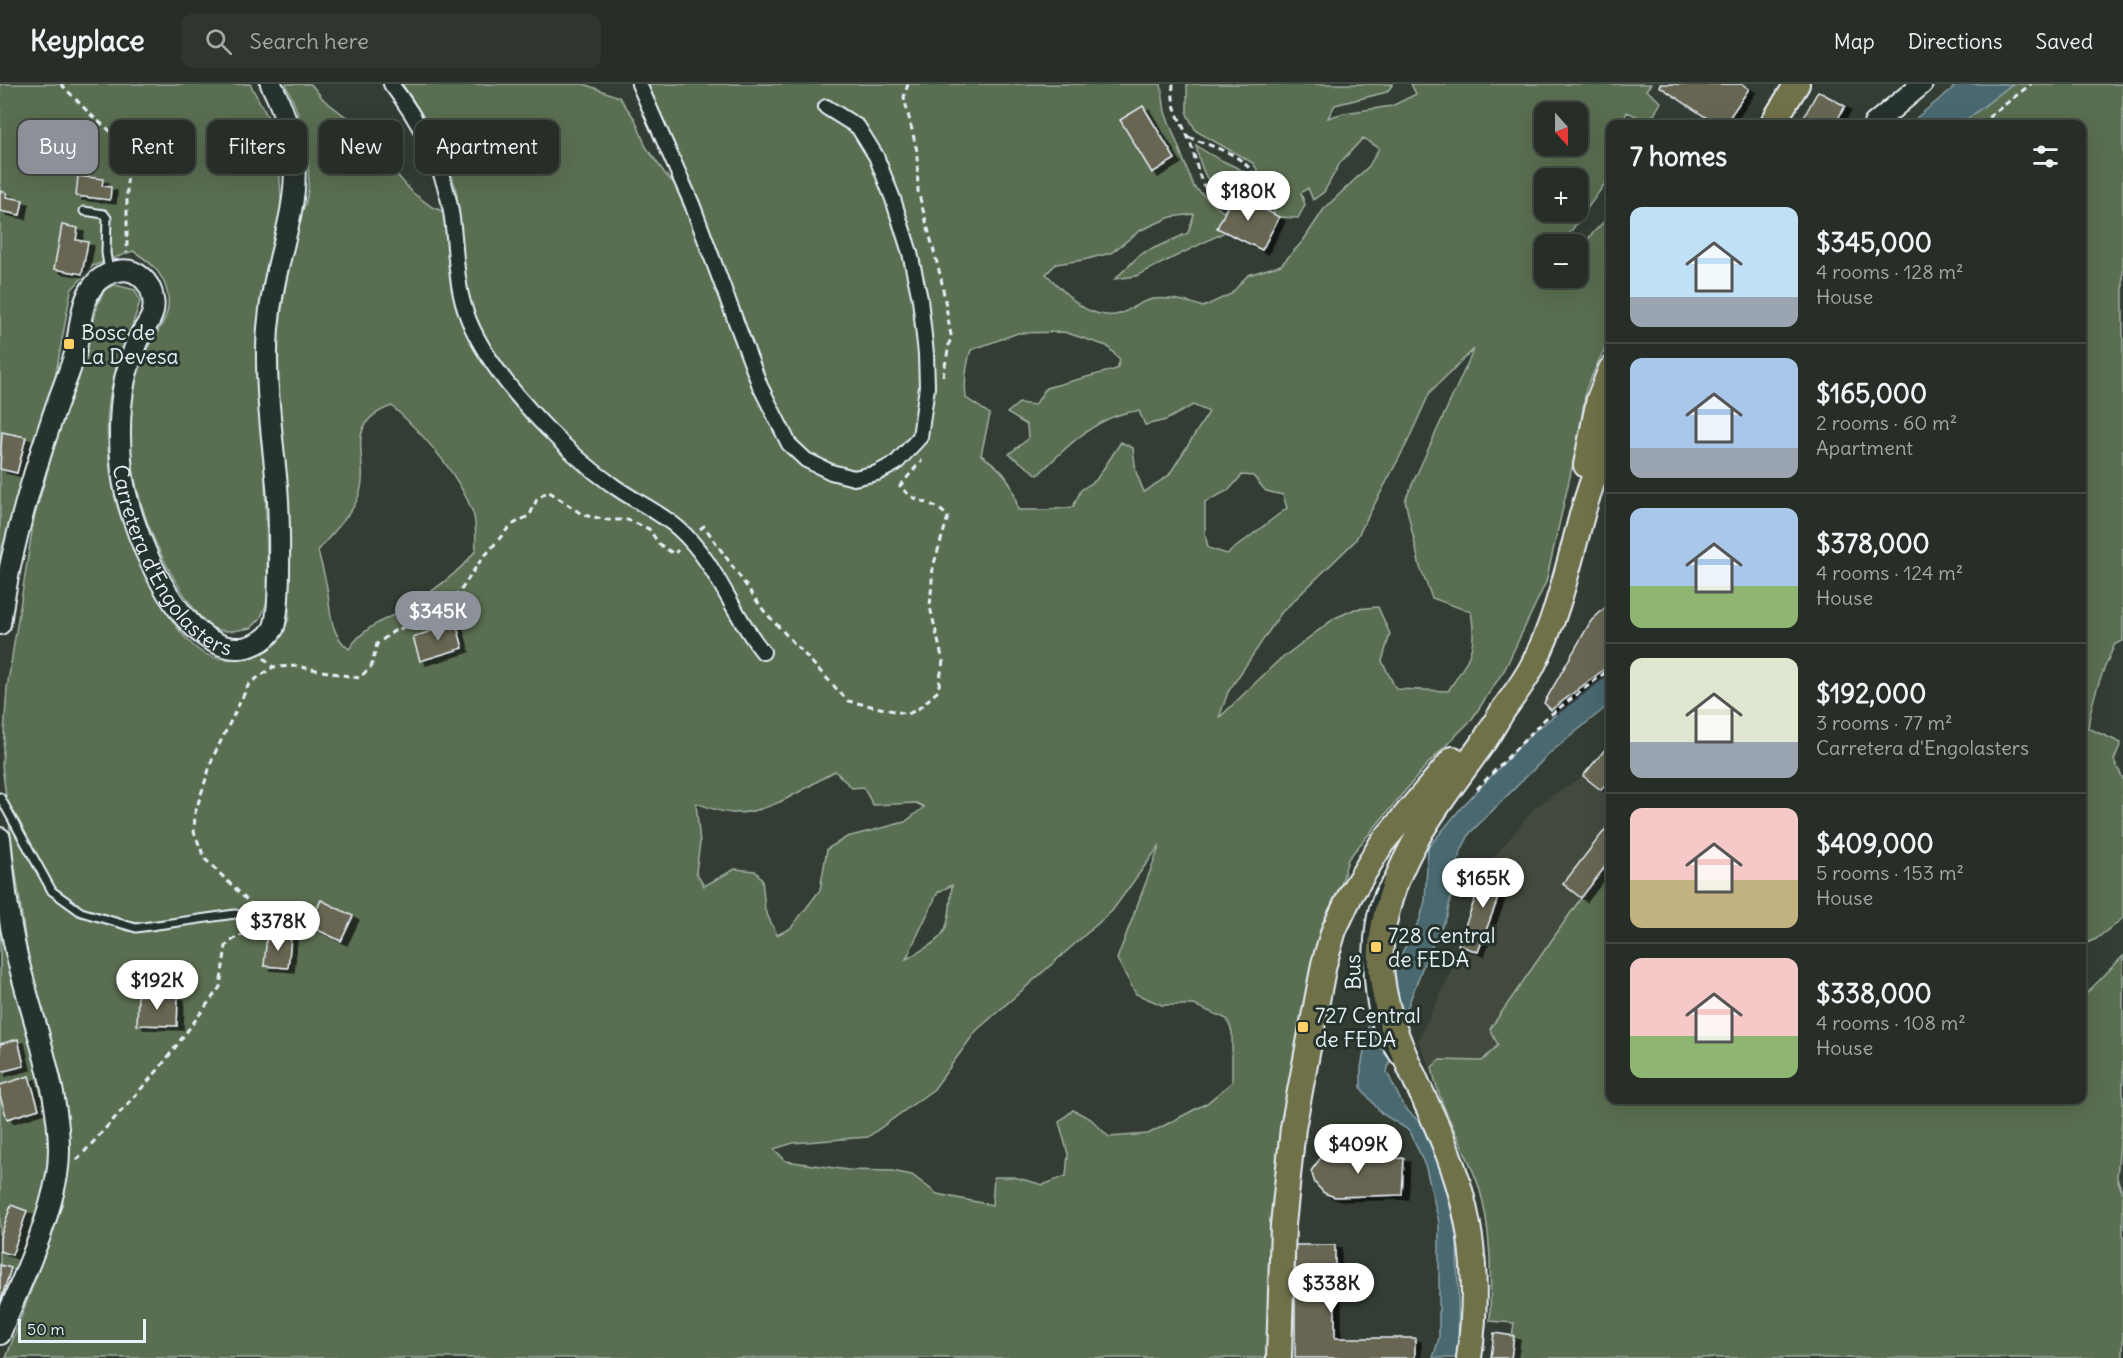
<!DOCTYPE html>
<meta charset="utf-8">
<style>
body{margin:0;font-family:Delius,sans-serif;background:#2e362f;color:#f1f3f6;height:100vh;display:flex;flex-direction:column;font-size:22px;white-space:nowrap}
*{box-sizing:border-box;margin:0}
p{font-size:20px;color:#a4a8a7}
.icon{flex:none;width:33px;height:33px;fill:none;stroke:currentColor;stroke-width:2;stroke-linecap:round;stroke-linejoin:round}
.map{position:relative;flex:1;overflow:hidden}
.drawer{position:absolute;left:1606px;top:36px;width:480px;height:984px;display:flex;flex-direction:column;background:#262e27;border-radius:12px;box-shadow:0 6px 24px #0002,0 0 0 2px #424a44}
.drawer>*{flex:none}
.top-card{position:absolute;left:18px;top:36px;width:570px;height:54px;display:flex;gap:12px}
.needle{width:39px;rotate:159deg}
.buttons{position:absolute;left:1534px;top:18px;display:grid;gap:12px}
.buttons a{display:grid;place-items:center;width:54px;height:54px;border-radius:12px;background:#262e27;box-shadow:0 6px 24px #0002,0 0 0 2px #424a44;font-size:30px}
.scale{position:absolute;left:18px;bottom:15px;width:128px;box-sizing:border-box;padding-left:6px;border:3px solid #e8f1f8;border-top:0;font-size:16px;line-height:21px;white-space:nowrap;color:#e8f1f8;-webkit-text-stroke:4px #26332d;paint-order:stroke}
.price{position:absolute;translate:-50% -51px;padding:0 14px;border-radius:21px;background:#fff;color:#222;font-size:20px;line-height:39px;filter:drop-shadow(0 2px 3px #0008)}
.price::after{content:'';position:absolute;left:50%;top:36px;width:18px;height:14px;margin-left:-9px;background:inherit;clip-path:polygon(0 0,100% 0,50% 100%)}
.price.current{background:#8c9099;color:#fff}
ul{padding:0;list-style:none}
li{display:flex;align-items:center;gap:18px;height:150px;padding:0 24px}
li+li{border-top:2px solid #424a44}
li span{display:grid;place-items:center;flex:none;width:168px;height:120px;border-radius:12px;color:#555}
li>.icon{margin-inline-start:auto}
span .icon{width:72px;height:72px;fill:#fffc;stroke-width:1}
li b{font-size:26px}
h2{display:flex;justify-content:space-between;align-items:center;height:72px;padding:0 24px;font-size:26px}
.pill{padding:0 21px;border-radius:12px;background:#262e27;box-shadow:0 6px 24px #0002,0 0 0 2px #424a44;font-size:21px;line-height:54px}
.pill.current{background:#8c9099;color:#fff}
header{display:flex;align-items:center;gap:36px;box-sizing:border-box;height:84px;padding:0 30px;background:#262e27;border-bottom:2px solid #424a44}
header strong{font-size:28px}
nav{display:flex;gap:33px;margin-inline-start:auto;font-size:21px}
.search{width:420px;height:54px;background:#2e362f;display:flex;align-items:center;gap:15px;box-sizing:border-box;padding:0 21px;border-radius:12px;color:#a4a8a7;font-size:22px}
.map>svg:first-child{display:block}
.built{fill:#43493d}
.green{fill:#5a6e51;stroke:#a1b0a4;stroke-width:1.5;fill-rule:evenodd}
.water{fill:#4a6870;stroke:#899fa6;stroke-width:1.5}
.building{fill:#686652;stroke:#e8f1f8;stroke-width:1.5;filter:url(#shadow)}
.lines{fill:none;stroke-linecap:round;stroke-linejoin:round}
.lane-casing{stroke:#e8f1f8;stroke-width:11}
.street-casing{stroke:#e8f1f8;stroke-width:18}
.secondary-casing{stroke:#e8f1f8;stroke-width:24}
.highway-casing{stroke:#e8f1f8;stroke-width:28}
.path{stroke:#e8f1f8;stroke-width:3;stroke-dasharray:6 4.5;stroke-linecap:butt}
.lane{stroke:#26332d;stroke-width:7}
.street{stroke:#26332d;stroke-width:14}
.secondary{stroke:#26332d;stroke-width:20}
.highway{stroke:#6f704a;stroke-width:24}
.poi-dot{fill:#ffd166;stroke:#26332d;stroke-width:2}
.labels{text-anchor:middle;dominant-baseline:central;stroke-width:6;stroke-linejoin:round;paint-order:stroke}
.poi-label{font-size:21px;fill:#e8f1f8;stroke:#26332d;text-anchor:start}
.street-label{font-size:21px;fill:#e8f1f8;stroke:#26332d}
</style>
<header>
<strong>Keyplace</strong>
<div class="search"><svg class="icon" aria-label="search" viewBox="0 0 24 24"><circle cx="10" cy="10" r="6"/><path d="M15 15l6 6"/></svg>Search here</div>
<nav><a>Map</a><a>Directions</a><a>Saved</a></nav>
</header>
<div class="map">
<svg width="2123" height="1274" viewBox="0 0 2123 1274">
<defs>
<filter id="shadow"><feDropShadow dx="6" dy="4" stdDeviation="0" flood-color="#0009"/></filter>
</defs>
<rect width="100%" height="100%" fill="#333d34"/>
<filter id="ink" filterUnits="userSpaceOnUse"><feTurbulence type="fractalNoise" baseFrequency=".0167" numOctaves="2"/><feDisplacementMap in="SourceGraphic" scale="12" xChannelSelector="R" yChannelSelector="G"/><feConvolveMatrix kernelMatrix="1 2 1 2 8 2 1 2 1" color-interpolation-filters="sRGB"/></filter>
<g filter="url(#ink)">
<path class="built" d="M1611 658V777L1581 814 1498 961 1482 977 1440 976 1430 983 1418 957 1463 862 1487 782 1535 723 1583 692Z"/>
<g class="green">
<path d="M0 0H250L272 41 279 76 282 134 303 126C317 94 302 30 285 0H311L323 15 345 32 362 39 386 78 413 109 432 123 453 131C455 127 457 122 457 118 460 94 417 20 402 0H584L619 13 635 35 646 63 666 91 677 102 652 27 631 0H1161L1165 28 1194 103 1223 128 1228 122C1210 105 1200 86 1196 61 1214 76 1233 79 1253 93V119L1275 131 1263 95 1253 79 1196 47 1187 30V0H1393L1387 8 1335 21 1328 34 1344 29 1392 22 1416 10 1411 0H1651L1646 6 1661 18 1654 31 1641 34 1627 28 1622 40H1611V91L1562 160H1545V194H1578V176H1580C1583 156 1597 144 1611 131V256L1600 274 1586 305 1578 357 1546 498 1505 585 1472 635 1425 683 1348 775 1311 912 1272 1274H6L56 1139 65 1096 68 1052 62 996 28 873 13 769 2 681 7 604 34 435 59 346 79 294 98 220 105 205 115 201 135 206 140 217C131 250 114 282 109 317 105 344 109 386 115 413 124 451 167 545 200 567 213 576 233 577 248 573 269 567 282 554 289 534L288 426 279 328 278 250 291 168 274 167 262 205 257 273 264 351 268 516 260 535 251 544C239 546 227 549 215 545 203 540 195 525 187 515 150 460 124 389 129 321 130 309 133 293 138 281 147 257 175 237 167 207 162 187 149 177 133 167L93 182 71 206 54 300 0 494ZM1545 28H1578V62H1545ZM1363 54 1379 64 1369 82 1324 125 1303 157 1281 181 1248 191 1231 210 1203 223C1189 217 1169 213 1153 215 1127 220 1124 241 1088 226 1073 219 1058 201 1046 190L1056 180 1083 176 1111 169 1141 146 1171 133 1194 130 1188 149 1141 170 1115 195 1136 192 1225 148 1262 166 1279 133 1298 134 1305 121 1301 109 1308 104 1313 116 1324 108 1340 79ZM1545 94H1578V128H1545ZM1064 248 1107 262 1120 276 1117 285 1046 304 1035 321 1019 319 1007 329 1027 341 1028 355 1009 370 1038 391C1065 364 1099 329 1139 327L1145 341 1166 336 1193 321 1209 328 1169 391 1144 408 1136 388 1133 364 1121 358 1096 396 1081 406 1073 423 1046 426H1018C1013 397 1004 386 981 371L990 330 966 314C964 297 966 282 971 266L1018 249ZM1474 265 1405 416 1420 483 1432 514 1471 528C1478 565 1468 577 1448 607L1396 605 1382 577 1390 550 1378 523 1355 525 1335 534 1278 577 1219 634 1228 608 1281 529 1355 457 1407 359 1430 308ZM392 322C423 350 458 389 473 429 477 440 475 455 476 466 457 492 425 513 397 529 377 539 362 546 349 565 329 549 331 528 327 504 325 492 321 479 318 467 330 451 349 434 357 416 375 378 337 341 392 322ZM1242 391 1253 392 1266 407 1283 411 1287 424 1227 470 1208 464 1205 449V418L1229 406ZM835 687 852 704 863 703 873 721 916 719 924 723 905 738 847 753 827 765 820 806 791 844 777 851 765 826 762 795 755 787 735 785 704 802 696 788 700 759 696 719C707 723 720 728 732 729 770 730 803 705 835 687ZM1160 761 1117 875 1136 910 1162 921H1194L1227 935 1232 948V998L1207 1019 1148 1050 1109 1053 1091 1035 1073 1026 1059 1038 1068 1070 1066 1092 1043 1101 1014 1093H994L992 1121 937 1110 912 1091 892 1087 848 1086 786 1077 774 1065 793 1059 868 1053 934 1005 976 947 1112 827ZM952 801C948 850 949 852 906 875L938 808Z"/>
<path d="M2012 0H2123V557L2115 560C2102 588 2092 613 2088 644L2121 659 2114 676 2123 695V834L2096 855 2082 861V40H1961Z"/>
<path d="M1611 777V1016H2082V914L2123 872V1023L2117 1094 2123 1110V1274H1509L1514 1239 1490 1237C1491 1194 1492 1145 1479 1103 1466 1063 1439 1025 1432 983L1440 976 1482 977 1498 961 1490 945 1581 814Z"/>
<path d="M0 834C14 910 55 1004 47 1080 42 1133 20 1180 0 1228Z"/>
</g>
<g class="water">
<path d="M1958 0H2012L1961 40H1909Z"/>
<path d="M1611 588V619L1550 669 1470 749 1460 769 1447 832 1426 874 1394 959 1387 988 1404 1023 1426 1044 1444 1089 1457 1152 1459 1274H1433L1439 1254V1138L1426 1084 1410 1047 1381 1029 1361 1004V984L1371 927 1420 835 1425 817 1428 764 1461 724 1532 649Z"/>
</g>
<g class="building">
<path d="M1660 0H1742L1749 5 1725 40H1716L1659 2Z"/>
<path d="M1818 7 1845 22 1835 40H1800Z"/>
<path d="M1143 22 1175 75 1152 89 1120 36Z"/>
<path d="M78 92 103 95 102 102 111 103 110 116 76 112Z"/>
<path d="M0 107 7 109 6 113 23 116 20 131 0 127Z"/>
<path d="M1234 110 1279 133 1262 166 1217 144Z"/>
<path d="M62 141 78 144 76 156 88 158 82 190 54 185Z"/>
<path d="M2 348 26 353 17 389 0 385Z"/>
<path d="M1611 518V580L1551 626 1544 619 1591 537Z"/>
<path d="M456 539 463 564 420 577 413 553Z"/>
<path d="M1611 658V694L1601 706 1583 692Z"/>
<path d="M1611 738V775L1581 814 1563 800Z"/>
<path d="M1487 782 1507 790 1478 868 1458 861Z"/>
<path d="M321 816 353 832 341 857 309 842Z"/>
<path d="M267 851 291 853 288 884 264 882Z"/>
<path d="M138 911 178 912 177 942 137 941Z"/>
<path d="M18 955 24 982 0 988V960Z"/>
<path d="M29 992 39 1025 7 1035 0 1012V1001Z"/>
<path d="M1354 1061 1365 1076 1404 1074 1402 1111 1335 1113 1324 1109 1315 1099 1311 1087 1325 1068Z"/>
<path d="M11 1121 27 1127 12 1171 0 1167V1154Z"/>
<path d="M1295 1161H1335V1254H1415V1274H1295Z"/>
<path d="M0 1181 11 1184 1 1216 0 1215Z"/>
<path d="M1494 1249 1514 1252 1511 1274H1491Z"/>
</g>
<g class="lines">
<g class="lane-casing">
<g id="lane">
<path d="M84 127 104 130 107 134 106 169 109 187"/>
<path d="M0 713 52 807 81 828 136 844 235 830 309 849"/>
<path d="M1388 795C1361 824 1365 907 1377 943 1381 954 1388 965 1395 975"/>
</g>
</g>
<g class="street-casing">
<g id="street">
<path d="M391 0C417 34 439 75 449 117 456 148 454 180 461 211 466 235 480 261 494 281 521 321 571 372 611 400 632 416 659 427 679 445 717 479 731 529 763 568"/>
<path d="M639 0 692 120 760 302 789 360 806 376 831 388 854 394 877 389 896 379 920 353 927 303 926 270 920 215 910 169 893 115 876 72 858 43 826 23"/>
</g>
</g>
<g class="secondary-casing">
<g id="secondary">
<path d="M1874 40 1922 0"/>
<path id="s1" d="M0 540C9 471 29 403 51 338 58 315 68 293 75 270 80 249 80 218 94 201 99 194 110 188 118 187 136 183 151 198 153 215 157 234 142 244 136 260 132 271 128 283 125 295 119 324 119 358 122 388 128 439 176 562 236 564 249 565 266 557 273 545 282 528 279 426 277 402 272 350 264 296 268 244 276 146 322 102 271 0"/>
<path d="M0 754C4 794 8 834 17 872 32 936 68 1027 57 1091 47 1146 20 1199 0 1250"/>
</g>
</g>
<g class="highway-casing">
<g id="highway">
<path d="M1772 40 1797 0"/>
<path d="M1586 381 1599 315 1611 285"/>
<path d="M1279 1274 1283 1141 1293 1044 1324 880 1334 846 1351 810 1382 759 1453 675"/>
<path d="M1469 1274C1480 1197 1473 1130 1443 1057 1418 995 1377 934 1381 863 1387 783 1435 725 1480 663 1489 651 1496 637 1504 625 1514 611 1524 598 1532 583 1557 535 1568 483 1582 431 1590 401 1602 373 1611 345"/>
</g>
</g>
<g class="path">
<path d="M61 0 91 31 132 65 127 99V169"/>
<path d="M908 0 904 13 917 67 918 107 941 194 951 251 943 292"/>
<path d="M1173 0C1171 22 1178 31 1186 49 1199 74 1194 101 1220 119"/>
<path d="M1980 40 2031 0"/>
<path d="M1188 53C1232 70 1252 71 1267 120"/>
<path d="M700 445 704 442 764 527 848 617 908 630 918 625 938 607 943 577 930 523 933 483 948 433C930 413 918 423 900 402L922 376"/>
<path d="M264 574 273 583"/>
<path d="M1477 705 1545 635 1611 584"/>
<path d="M254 823 205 775 194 748 195 729 213 673 249 600 273 583 296 582 359 594 371 583 377 560 394 547 429 533 459 509 478 480 510 442 530 431 537 415 548 407 583 431 608 436H628L649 445 659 460 674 470 678 466"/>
<path d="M77 1076 159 985 220 903 226 862 237 852 252 850 254 847"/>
</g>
<use href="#lane" class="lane"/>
<use href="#street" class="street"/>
<use href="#secondary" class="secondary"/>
<use href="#highway" class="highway"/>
</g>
</g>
<g class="poi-dot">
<rect x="63" y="254" width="12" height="12" rx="3"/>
<rect x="1370" y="857" width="12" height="12" rx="3"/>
<rect x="1297" y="937" width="12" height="12" rx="3"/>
</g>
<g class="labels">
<g class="poi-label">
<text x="81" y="248">Bosc de<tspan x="81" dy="24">La Devesa</tspan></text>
<text x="1388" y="851">728 Central<tspan x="1388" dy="24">de FEDA</tspan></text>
<text x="1315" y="931">727 Central<tspan x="1315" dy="24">de FEDA</tspan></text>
</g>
<g class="street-label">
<text stroke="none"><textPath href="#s1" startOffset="716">Carretera d'Engolasters</textPath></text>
<text transform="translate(1353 888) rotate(-91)">Bus</text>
</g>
</g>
</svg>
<div class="buttons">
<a><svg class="needle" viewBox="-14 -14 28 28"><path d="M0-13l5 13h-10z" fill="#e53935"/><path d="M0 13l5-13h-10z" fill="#a4a8a7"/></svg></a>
<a>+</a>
<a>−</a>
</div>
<div class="scale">50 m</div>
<b class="price" style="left:1248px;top:138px">$180K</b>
<b class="price current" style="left:438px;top:558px">$345K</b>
<b class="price" style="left:1483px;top:825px">$165K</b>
<b class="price" style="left:278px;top:868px">$378K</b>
<b class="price" style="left:157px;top:927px">$192K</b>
<b class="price" style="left:1358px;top:1091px">$409K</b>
<b class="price" style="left:1331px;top:1230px">$338K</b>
<div class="top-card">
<a class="pill current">Buy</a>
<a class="pill">Rent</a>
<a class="pill">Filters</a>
<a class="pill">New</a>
<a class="pill">Apartment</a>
</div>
<section class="drawer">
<h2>7 homes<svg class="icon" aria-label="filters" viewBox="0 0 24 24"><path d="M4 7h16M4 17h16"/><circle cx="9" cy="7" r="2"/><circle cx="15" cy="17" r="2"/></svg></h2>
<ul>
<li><span style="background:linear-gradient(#bfe0f5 75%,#9aa5b1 0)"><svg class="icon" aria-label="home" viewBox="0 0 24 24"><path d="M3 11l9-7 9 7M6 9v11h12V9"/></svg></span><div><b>$345,000</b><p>4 rooms · 128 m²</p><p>House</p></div></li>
<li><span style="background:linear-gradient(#a9c7e8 75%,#9aa5b1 0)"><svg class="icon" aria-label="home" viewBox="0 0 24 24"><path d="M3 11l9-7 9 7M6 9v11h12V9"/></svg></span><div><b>$165,000</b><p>2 rooms · 60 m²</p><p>Apartment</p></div></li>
<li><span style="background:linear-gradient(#a9c7e8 65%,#8fb573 0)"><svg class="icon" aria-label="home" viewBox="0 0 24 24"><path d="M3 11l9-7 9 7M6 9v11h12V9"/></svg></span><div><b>$378,000</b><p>4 rooms · 124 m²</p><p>House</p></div></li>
<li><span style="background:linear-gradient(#dfe7d0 70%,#9aa5b1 0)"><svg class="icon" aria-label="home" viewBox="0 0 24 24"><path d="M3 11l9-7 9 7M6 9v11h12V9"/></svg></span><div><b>$192,000</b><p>3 rooms · 77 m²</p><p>Carretera d'Engolasters</p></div></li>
<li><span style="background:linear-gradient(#f6c9c9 60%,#c2b280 0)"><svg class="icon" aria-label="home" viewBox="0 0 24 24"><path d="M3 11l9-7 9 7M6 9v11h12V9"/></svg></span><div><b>$409,000</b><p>5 rooms · 153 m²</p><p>House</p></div></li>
<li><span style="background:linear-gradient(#f6c9c9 65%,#8fb573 0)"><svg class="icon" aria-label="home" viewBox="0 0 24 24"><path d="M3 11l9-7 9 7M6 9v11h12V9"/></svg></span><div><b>$338,000</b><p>4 rooms · 108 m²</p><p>House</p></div></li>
</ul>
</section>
</div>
